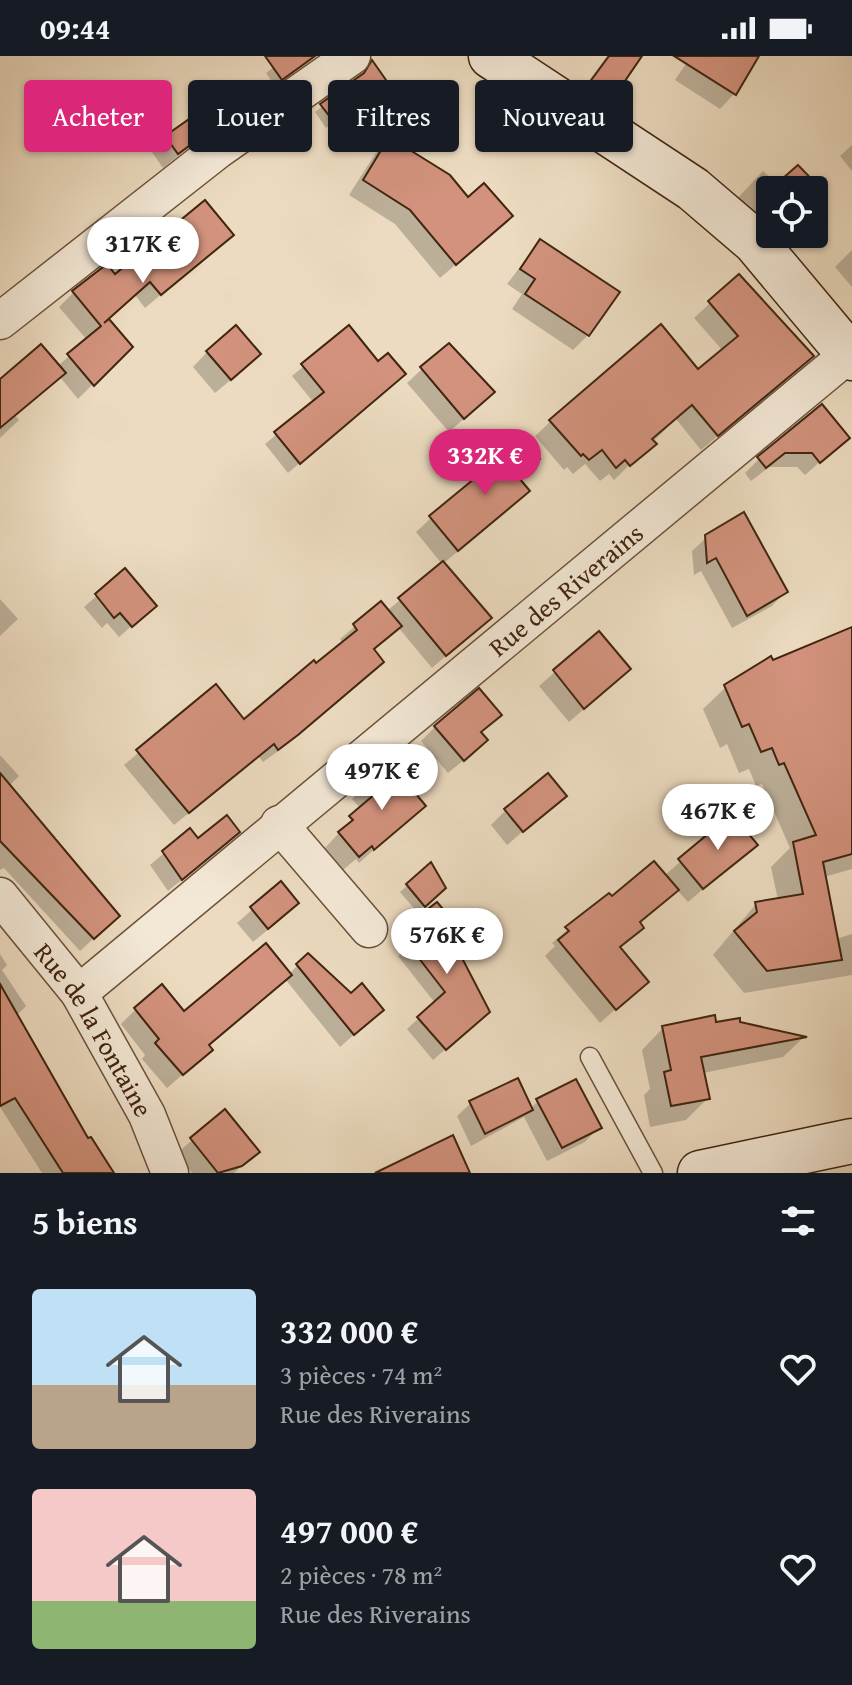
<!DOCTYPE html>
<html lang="fr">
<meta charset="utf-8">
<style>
body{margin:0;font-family:"Gentium Book Plus",serif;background:#20242c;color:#f1f3f6;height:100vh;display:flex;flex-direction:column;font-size:30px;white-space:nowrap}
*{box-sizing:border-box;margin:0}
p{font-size:26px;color:#9ea1a6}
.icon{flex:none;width:44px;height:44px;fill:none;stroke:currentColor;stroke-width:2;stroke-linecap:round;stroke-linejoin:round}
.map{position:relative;height:1117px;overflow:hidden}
.side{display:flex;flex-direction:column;background:#171b24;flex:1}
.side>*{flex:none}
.banner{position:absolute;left:24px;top:24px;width:804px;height:72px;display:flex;gap:16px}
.fabs{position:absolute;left:756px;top:120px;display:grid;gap:16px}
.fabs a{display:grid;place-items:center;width:72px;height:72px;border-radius:8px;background:#171b24;box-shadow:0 2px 6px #0004;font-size:40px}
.price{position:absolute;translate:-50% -68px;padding:0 18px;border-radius:28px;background:#fff;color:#222;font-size:26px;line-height:52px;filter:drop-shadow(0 2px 4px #0008)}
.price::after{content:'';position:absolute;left:50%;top:48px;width:24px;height:18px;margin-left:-12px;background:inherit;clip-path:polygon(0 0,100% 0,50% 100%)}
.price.current{background:#db2777;color:#fff}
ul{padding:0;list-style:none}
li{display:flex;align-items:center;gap:24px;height:200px;padding:0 32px}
li span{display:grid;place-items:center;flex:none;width:224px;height:160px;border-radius:8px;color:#555}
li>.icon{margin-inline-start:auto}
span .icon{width:96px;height:96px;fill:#fffc;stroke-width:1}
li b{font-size:34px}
h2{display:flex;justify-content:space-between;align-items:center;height:96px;padding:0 32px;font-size:34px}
.pill{padding:0 28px;border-radius:8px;background:#171b24;box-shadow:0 2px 6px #0004;font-size:28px;line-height:72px}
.pill.current{background:#db2777;color:#fff}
.status{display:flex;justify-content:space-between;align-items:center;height:56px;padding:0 40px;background:#171b24;direction:ltr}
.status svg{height:22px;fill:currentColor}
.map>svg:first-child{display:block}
.shadow{fill:#0003}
.building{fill:#d2927d;stroke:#41250f;stroke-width:2}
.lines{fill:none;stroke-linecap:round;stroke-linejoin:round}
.lane-casing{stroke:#6c523b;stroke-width:21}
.street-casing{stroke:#6c523b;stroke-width:39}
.secondary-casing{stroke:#41250f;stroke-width:47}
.lane{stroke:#f3e8d6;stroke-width:18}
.street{stroke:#f3e8d6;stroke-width:36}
.secondary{stroke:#f3e8d6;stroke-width:44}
.labels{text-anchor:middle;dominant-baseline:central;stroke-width:6;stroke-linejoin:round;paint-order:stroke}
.street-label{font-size:26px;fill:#41250f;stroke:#f3e8d6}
</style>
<div class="status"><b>09:44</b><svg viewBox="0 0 49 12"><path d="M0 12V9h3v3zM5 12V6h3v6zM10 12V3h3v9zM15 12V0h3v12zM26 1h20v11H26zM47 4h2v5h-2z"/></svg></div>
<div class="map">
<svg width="852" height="1117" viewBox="0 0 852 1117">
<rect width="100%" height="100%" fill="#ecdbc0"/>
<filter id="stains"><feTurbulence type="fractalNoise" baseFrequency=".0025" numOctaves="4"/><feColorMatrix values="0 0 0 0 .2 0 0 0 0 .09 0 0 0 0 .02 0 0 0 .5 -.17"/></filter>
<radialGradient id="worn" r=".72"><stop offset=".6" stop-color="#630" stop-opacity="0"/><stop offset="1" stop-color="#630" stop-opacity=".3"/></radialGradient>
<g class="shadow">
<path d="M288 0H304L300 11 274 29 266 17Z"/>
<path d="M607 0H640L596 57 576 43Z"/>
<path d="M691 0H757L734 38 720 53 675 24Z"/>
<path d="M372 7 377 31 326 72 315 56 360 22Z"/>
<path d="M238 52 163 112 152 96 167 81Z"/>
<path d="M389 84 495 175 440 222 395 168 349 139 375 98Z"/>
<path d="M852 89V115L840 100Z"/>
<path d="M798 111 822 137 814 145V134H770V178L733 147 763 115 778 129Z"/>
<path d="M232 179 145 252 135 239 107 264 130 291 78 343 59 320 15 359 19 364 0 382V326L58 310 87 284 59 251 73 237Z"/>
<path d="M540 185 588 279 573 294 512 253 522 238 507 228Z"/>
<path d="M852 194V231L835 211Z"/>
<path d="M738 221 796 315 701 394 676 363 614 424 609 418 600 425 585 408 573 418 567 411 564 414 535 380 551 365 698 316 723 295 694 262Z"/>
<path d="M349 272 392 328 288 417 265 388 314 347 292 320Z"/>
<path d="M207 296 244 313 215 337 193 311Z"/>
<path d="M422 313 478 350 449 376 407 327Z"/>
<path d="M847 382 805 419 797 411H769L751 425 745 417 759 403Z"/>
<path d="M517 423 528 435 443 508 489 562 432 612 398 571 373 595 368 619 281 693 263 706 259 701 174 769 124 709 216 631 244 665 343 587 340 583 381 548 387 555 442 508 416 476 431 462Z"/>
<path d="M707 481 786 535 772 550 732 572 701 515 694 519 692 495Z"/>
<path d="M125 515 142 561 119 581 107 567 102 572 84 551Z"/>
<path d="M0 543 18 563 0 580Z"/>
<path d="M852 573V813L824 821 836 883 852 878V919L744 937 713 899 756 848 778 844 771 811 790 792 762 728 756 730 749 713 739 717 727 688 720 692 703 653 726 631Z"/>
<path d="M598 578 614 627 569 666 539 630Z"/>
<path d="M435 671 480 677 471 698 448 717 421 685Z"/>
<path d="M0 699 19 720 0 739Z"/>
<path d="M367 728 423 750 359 807 356 803 343 814 325 792 361 753 352 743Z"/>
<path d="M564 740 507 789 491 769 506 754Z"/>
<path d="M732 761 755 789 688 846 677 834 639 867 641 871 619 893 646 926 600 967 545 900 555 890 552 887 608 839 612 843 664 820Z"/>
<path d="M0 763 104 873 80 895 4 812 0 814Z"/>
<path d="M190 775 198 785 225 789 168 835 150 809Z"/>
<path d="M430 809 436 839 417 856 400 836Z"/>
<path d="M281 828 282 862 253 886 237 867Z"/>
<path d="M406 872 460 903 476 967 433 1004 407 973 435 947 398 900 404 894 395 883Z"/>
<path d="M0 898 7 909 2 914 26 950 16 960 109 1117H42L0 1051Z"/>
<path d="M308 899 351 939 382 954 340 991 285 923 208 990 211 994 167 1032 142 1003 145 999 121 968 136 953 184 958 289 918Z"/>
<path d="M738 968 803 982 783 1001 703 1017 708 1042 686 1064 650 1071 644 1039 650 1033 642 994 663 972Z"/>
<path d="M538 1045 599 1071 585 1086 547 1105 524 1061 471 1090 457 1060 471 1047 530 1053Z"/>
<path d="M225 1056 257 1095 234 1117H192L176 1098Z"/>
</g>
<g class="building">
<path d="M265 0H315L282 24Z"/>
<path d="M609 0H642L612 44 589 27Z"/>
<path d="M674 0H759L736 39Z"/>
<path d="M372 4 386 24 334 66 320 48 364 17Z"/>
<path d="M229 35 241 52 178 98 165 80Z"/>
<path d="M389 81 450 119 468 141 484 127 513 160 456 209 410 154 363 124Z"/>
<path d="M798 109 825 137 814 145V134H770V143L765 138Z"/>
<path d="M205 144 234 179 161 239 150 226 104 267 109 263 133 291 94 330 67 298 101 270 72 235 107 208 115 218Z"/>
<path d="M540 183 620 236 589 280 525 238 535 223 520 213Z"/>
<path d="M739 218 814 300 718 380 692 349 652 383 657 388 630 410 625 404 616 412 602 394 589 404 583 398 581 400 549 364 661 268 698 313 738 280 708 245Z"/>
<path d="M236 269 261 298 231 324 206 295Z"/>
<path d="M349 269 378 305 388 297 406 318 300 408 274 376 324 336 301 308Z"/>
<path d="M449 287 495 336 464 363 420 311Z"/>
<path d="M41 288 66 317 0 372V323Z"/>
<path d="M822 348 850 382 820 407 812 397H785L766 412 757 401Z"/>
<path d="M520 385 540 403 519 422 530 435 458 495 429 460Z"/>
<path d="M744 456 788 536 747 560 716 502 707 507 705 479Z"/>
<path d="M443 505 492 562 446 600 398 542Z"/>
<path d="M125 512 157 550 132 571 120 557 114 562 95 538Z"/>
<path d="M381 545 402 570 374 593 384 606 298 679 278 694 274 688 189 757 136 694 216 628 244 663 314 604 316 607 357 574 353 568Z"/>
<path d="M852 571V798L823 806 842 904 767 915 734 875 757 856 755 846 803 838 793 786 816 779 784 707 779 709 772 692 761 696 749 668 742 671 724 629 771 600 773 604Z"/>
<path d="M599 575 631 613 584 653 553 614Z"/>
<path d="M479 632 502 659 481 676 488 684 464 705 434 670Z"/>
<path d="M385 711 390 718 395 713 426 750 374 794 372 790 359 801 338 776 353 764 349 760 375 738 365 727Z"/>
<path d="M0 717 120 860 94 883 0 785Z"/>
<path d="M548 717 567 740 523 776 504 753Z"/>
<path d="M732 758 758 789 703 833 678 803Z"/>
<path d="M227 759 240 776 182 824 162 795 190 772 198 782Z"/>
<path d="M654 805 679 834 640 866 644 872 620 891 649 926 616 954 558 884 569 875 565 871 609 837 612 840Z"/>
<path d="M431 806 446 832 425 851 406 828Z"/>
<path d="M281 825 299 847 268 873 250 851Z"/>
<path d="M437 846 475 891 462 902 490 956 446 994 417 961 445 936 408 888 414 882 405 871Z"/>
<path d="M266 887 292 919 209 989 213 994 183 1019 155 987 159 983 134 952 162 928 184 955Z"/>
<path d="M308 897 351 937 362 927 384 954 354 979 296 908Z"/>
<path d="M0 928 88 1082 91 1081 114 1117H63L15 1042 0 1050Z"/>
<path d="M715 959 716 966 740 962V966L807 981 701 1001 710 1043 671 1050 664 1016 671 1014 662 970Z"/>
<path d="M518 1022 533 1054 485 1078 469 1045Z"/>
<path d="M576 1023 602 1072 562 1092 536 1043Z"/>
<path d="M225 1053 260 1096 242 1110 218 1117 190 1082Z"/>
<path d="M453 1079 470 1117H375Z"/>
</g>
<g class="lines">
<g class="lane-casing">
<path id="lane" d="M590 1001 653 1117"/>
</g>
<g class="street-casing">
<g id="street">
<path d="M0 265 218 94 352 0"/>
<path d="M279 768 369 873"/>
<path id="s1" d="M0 840 79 937 147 1059 170 1117"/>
<path id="s2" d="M79 937 849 298"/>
</g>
</g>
<g class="secondary-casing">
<g id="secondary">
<path d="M491 0 693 133 755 186 852 302"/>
<path d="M700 1117 852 1085"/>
</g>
</g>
<use href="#lane" class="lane"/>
<use href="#street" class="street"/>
<use href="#secondary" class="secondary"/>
</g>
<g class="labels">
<g class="street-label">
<text stroke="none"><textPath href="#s2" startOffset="632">Rue des Riverains</textPath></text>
<text stroke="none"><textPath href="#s1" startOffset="164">Rue de la Fontaine</textPath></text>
</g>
</g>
<rect width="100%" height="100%" filter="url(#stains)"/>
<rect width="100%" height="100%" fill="url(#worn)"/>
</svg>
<div class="fabs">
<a><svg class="icon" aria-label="locate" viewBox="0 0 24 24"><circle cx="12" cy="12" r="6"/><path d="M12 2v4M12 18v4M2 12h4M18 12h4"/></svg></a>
</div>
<b class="price" style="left:143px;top:229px">317K €</b>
<b class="price current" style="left:485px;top:441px">332K €</b>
<b class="price" style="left:382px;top:756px">497K €</b>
<b class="price" style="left:718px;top:796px">467K €</b>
<b class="price" style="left:447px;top:920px">576K €</b>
<div class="banner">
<a class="pill current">Acheter</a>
<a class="pill">Louer</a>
<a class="pill">Filtres</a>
<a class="pill">Nouveau</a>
</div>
</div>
<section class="side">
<h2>5 biens<svg class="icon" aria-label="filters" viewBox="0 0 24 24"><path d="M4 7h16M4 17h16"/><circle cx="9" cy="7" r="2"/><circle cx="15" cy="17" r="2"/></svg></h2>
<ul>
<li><span style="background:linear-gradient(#bfe0f5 60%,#b9a48a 0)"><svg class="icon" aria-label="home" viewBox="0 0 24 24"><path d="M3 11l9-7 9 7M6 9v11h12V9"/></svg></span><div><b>332 000 €</b><p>3 pièces · 74 m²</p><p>Rue des Riverains</p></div><svg class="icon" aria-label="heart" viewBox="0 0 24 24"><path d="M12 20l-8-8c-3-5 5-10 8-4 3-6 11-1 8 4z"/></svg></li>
<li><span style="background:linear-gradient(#f6c9c9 70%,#8fb573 0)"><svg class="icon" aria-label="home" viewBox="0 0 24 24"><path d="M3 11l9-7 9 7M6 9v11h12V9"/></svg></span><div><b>497 000 €</b><p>2 pièces · 78 m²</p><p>Rue des Riverains</p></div><svg class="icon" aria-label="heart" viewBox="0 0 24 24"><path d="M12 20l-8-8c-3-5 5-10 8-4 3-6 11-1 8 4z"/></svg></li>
</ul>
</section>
